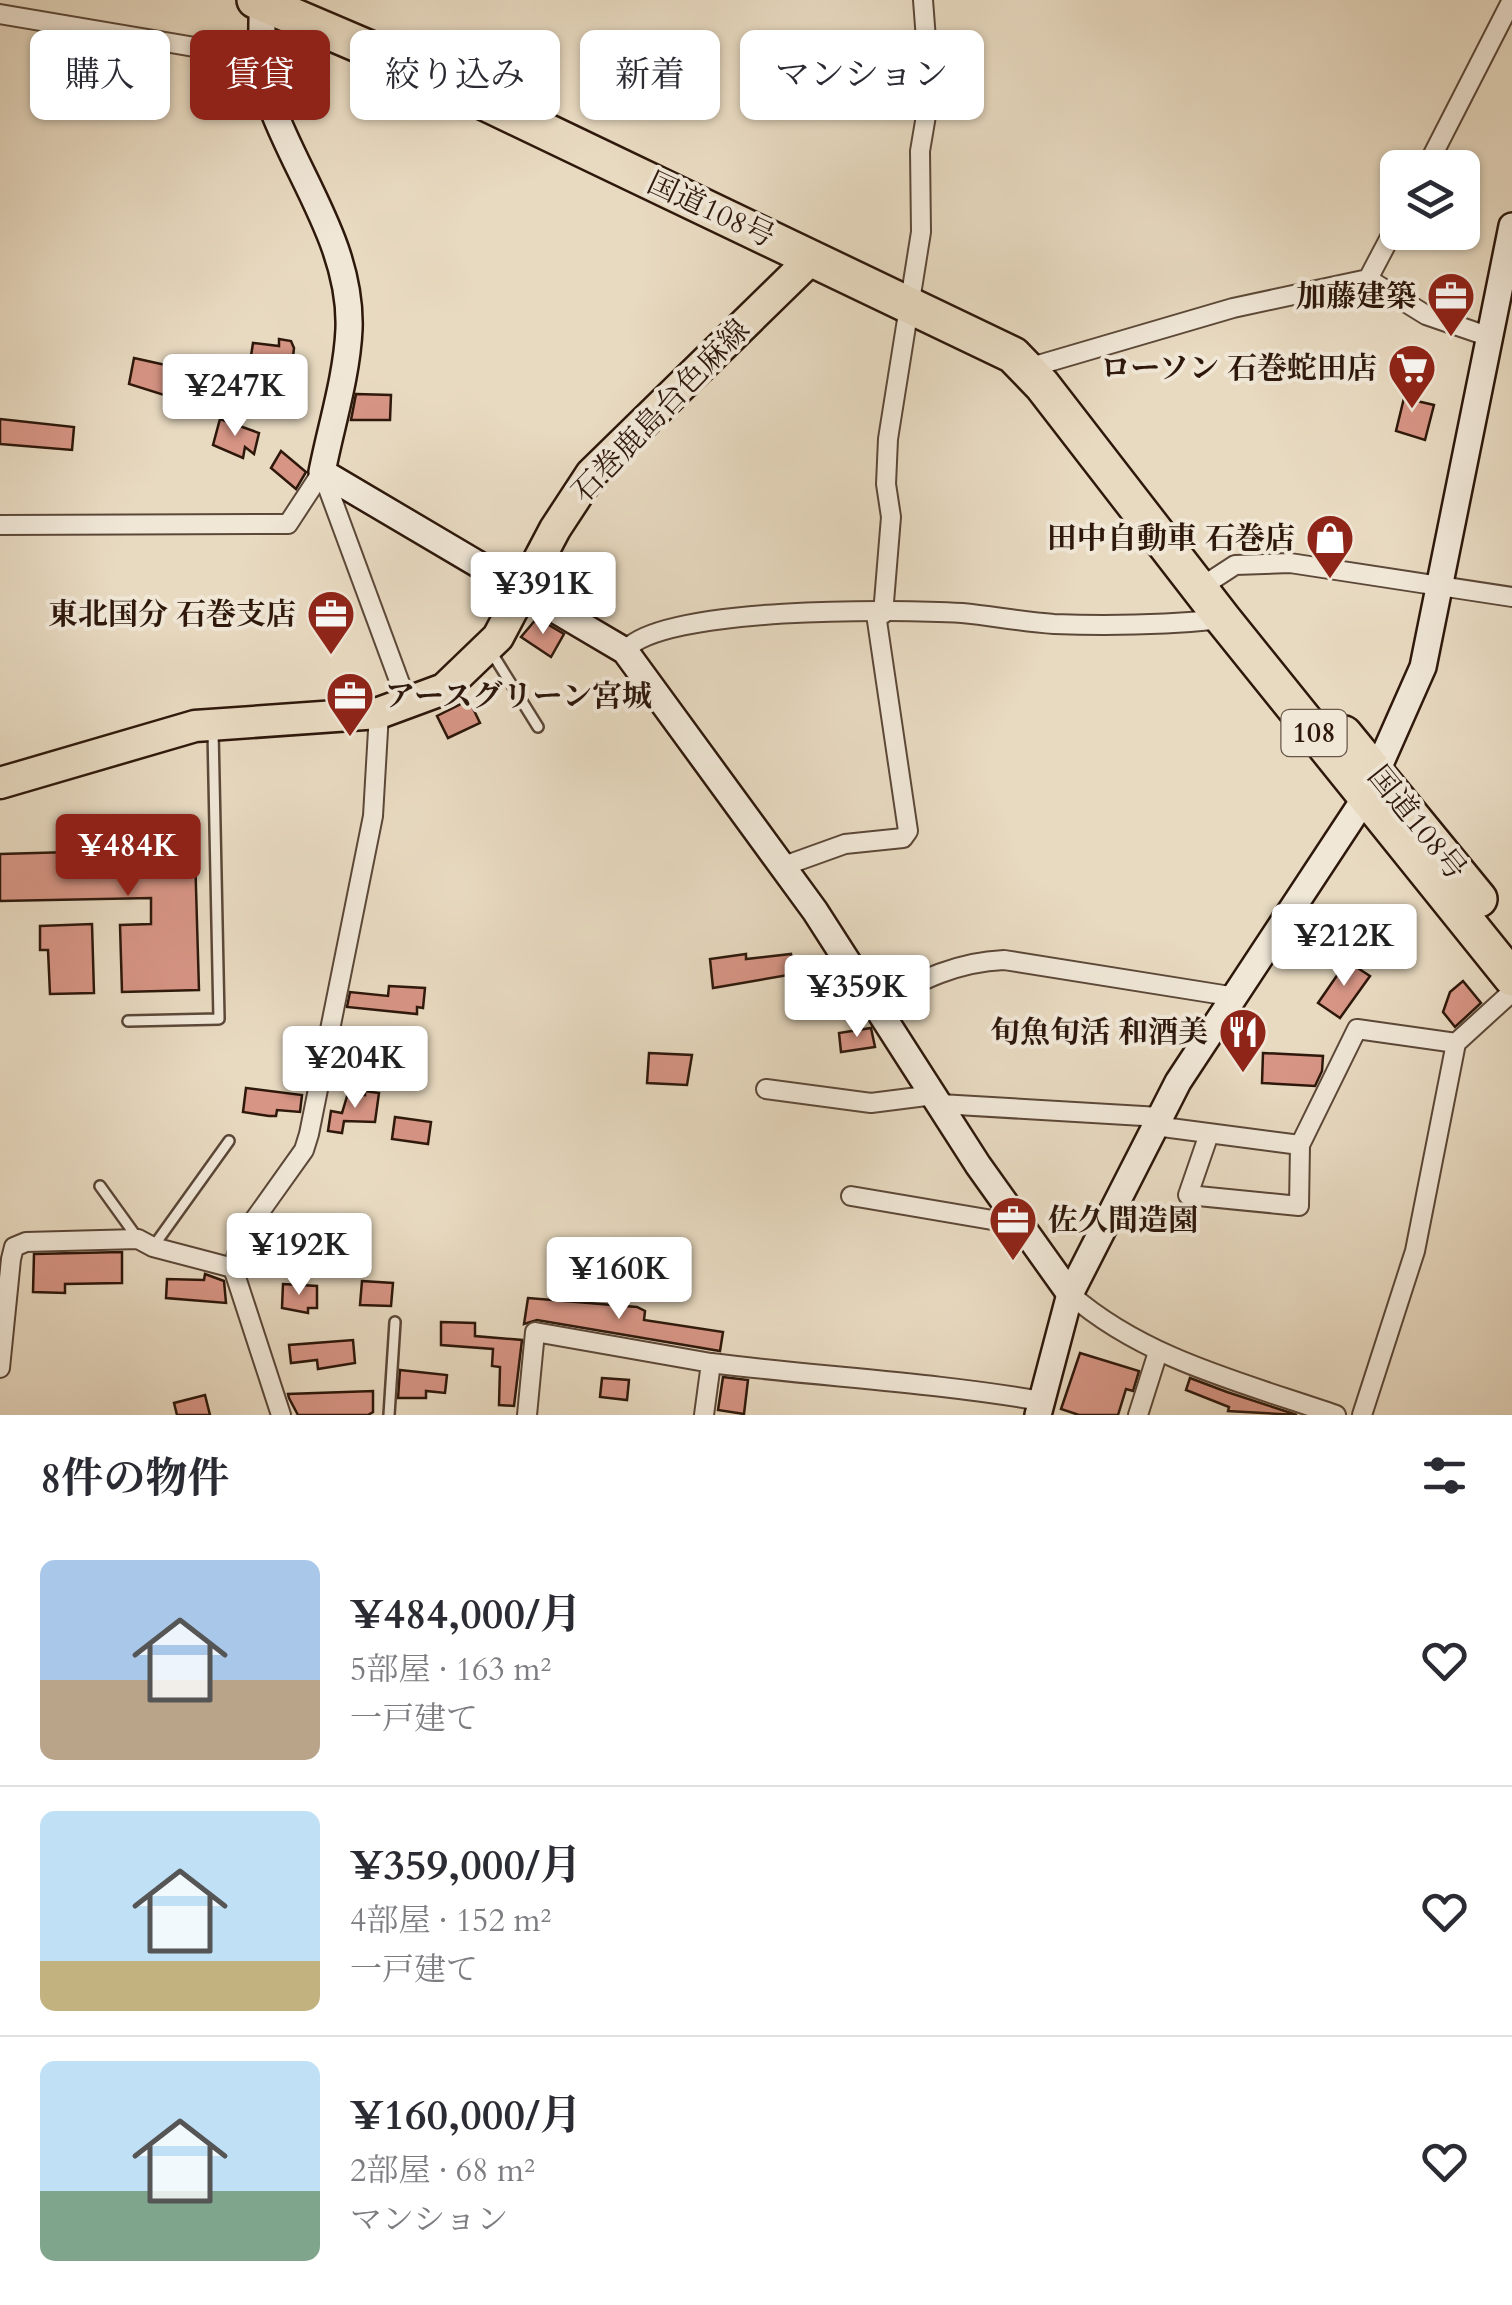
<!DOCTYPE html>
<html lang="ja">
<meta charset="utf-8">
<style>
body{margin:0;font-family:Cardo,"Noto Serif JP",serif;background:#f2f2f3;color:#2b2b33;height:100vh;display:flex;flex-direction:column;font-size:38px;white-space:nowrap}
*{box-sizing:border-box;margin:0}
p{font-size:32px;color:#7c7c81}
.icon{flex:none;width:55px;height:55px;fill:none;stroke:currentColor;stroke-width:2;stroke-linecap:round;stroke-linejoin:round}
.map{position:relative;height:1415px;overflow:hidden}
.drawer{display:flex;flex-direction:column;background:#fff;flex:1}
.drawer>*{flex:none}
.top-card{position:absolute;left:30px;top:30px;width:1000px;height:90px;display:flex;gap:20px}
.buttons{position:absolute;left:1380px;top:150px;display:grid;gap:20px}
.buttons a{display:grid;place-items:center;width:100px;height:100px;border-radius:15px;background:#fff;box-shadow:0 2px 8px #0004;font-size:50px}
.price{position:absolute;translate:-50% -85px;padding:0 22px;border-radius:10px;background:#fff;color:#222;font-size:32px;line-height:65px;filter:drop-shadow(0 2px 5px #0008)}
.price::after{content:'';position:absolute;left:50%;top:60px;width:30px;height:22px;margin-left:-15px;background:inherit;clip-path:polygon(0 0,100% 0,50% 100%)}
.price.active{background:#8f2418;color:#fff}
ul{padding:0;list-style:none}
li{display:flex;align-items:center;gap:30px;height:250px;padding:0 40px}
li+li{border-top:2px solid #e1e1e2}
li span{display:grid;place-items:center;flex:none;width:280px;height:200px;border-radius:15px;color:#555}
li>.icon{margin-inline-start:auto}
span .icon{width:120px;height:120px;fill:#fffc;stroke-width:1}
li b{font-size:42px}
h2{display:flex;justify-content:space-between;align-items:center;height:120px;padding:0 40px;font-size:42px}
.chip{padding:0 35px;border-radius:15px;background:#fff;box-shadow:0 2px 8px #0004;font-size:35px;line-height:90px}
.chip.active{background:#8f2418;color:#fff}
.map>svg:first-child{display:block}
.building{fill:#d79585;stroke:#2e180b;stroke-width:2.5}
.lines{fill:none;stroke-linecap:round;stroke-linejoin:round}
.lane-casing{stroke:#5c4838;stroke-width:14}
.street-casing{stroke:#5c4838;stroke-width:22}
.secondary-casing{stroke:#2e180b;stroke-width:30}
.primary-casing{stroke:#2e180b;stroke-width:35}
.highway-casing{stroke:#2e180b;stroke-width:40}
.lane{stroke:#f0e7d7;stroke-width:9}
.street{stroke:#f0e7d7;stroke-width:18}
.secondary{stroke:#f0e7d7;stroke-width:25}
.primary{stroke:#e8dac1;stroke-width:30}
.highway{stroke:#e8dac1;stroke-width:35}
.labels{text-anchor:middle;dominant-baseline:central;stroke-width:8;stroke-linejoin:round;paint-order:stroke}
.shield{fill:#f0e7d7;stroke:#685648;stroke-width:2.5}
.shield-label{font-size:28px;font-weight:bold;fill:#2e180b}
.street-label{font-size:30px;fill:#2e180b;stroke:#f0e7d7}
.poi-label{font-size:30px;font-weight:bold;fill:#2e180b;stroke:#f0e7d7;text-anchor:end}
</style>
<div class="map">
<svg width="1512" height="1415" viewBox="0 0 1512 1415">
<rect width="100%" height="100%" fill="#e8dac1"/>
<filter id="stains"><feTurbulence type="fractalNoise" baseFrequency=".002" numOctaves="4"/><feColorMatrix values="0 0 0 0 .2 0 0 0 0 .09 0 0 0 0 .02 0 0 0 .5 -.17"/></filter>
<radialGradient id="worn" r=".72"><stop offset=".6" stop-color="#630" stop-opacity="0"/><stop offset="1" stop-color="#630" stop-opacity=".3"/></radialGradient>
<g class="building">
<path d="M279 339 291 341 294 348 291 374 249 369 253 343 279 346Z"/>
<path d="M134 358 170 366 164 395 129 384Z"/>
<path d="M356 394 391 395 390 420H351Z"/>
<path d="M1404 398 1434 405 1425 440 1396 431Z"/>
<path d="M0 419 74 427 72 450 0 444Z"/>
<path d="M220 419 259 433 254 454 245 447 243 458 213 445Z"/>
<path d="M281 451 306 472 296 489 271 468Z"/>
<path d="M537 618 564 634 551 657 521 637Z"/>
<path d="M469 700 480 723 448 738 437 716Z"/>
<path d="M194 820 199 990 122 992 120 925 151 924V898L0 901V854L141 850 140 821Z"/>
<path d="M92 924 94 993 50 994 48 950H40V926Z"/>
<path d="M746 954V959L791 954 794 974 713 988 710 959Z"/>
<path d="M1347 961 1370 976 1340 1018 1318 1003Z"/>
<path d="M1463 981 1481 1003 1455 1027 1443 1012 1450 992Z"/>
<path d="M389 986 425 988 423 1008 417 1007V1014L347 1007 350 992 388 996Z"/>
<path d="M871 1028 875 1047 841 1052 839 1033Z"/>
<path d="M649 1053 692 1055 687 1085 647 1083Z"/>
<path d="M1263 1053 1323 1056 1322 1071 1315 1086 1262 1083Z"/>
<path d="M246 1088 302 1095 300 1112 277 1110 276 1116H269L243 1112Z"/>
<path d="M365 1091 379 1093 375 1122 344 1121 342 1133 328 1131 331 1111 342 1113 348 1093 365 1095Z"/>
<path d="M395 1117 431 1122 428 1144 392 1139Z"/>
<path d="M122 1252V1283L65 1284V1293L33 1292 34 1254Z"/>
<path d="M205 1274 224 1281 226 1303 166 1298 167 1279 204 1280Z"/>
<path d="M362 1281 393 1283 391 1306 360 1305Z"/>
<path d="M283 1284 317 1286V1308H308V1313L282 1308Z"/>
<path d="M528 1298 637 1307 645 1311 644 1320 723 1332 720 1351 537 1320 524 1324Z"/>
<path d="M441 1322 475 1323V1336L522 1340 514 1406 499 1405 500 1367 492 1366 493 1349 441 1345Z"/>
<path d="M353 1340 355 1363 318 1369 317 1360 291 1363 289 1345Z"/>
<path d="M1080 1353 1139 1371 1133 1391 1126 1389 1118 1415H1079L1061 1409Z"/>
<path d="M400 1370 447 1375 445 1393 426 1391V1398H398Z"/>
<path d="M723 1377 748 1380 744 1414 718 1410Z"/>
<path d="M602 1378 629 1380 627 1400 600 1397Z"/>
<path d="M1190 1378 1227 1392 1297 1415 1228 1411 1229 1407 1186 1390Z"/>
<path d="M373 1391V1412L368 1415H298L289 1398 288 1394Z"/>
<path d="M205 1395 210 1415H177L174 1403Z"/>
</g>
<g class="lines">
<g class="lane-casing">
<g id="lane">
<path d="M490 650 538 727"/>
<path d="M128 1021 219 1019 213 731"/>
<path d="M100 1186 136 1236"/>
<path d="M153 1247 229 1141"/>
<path d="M389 1415 395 1322"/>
</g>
</g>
<g class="street-casing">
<g id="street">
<path d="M0 14 260 58"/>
<path d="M1426 168 1512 0"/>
<path d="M1368 279 1426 315 1490 337"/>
<path d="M1028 368 1233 308 1368 279 1398 222"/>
<path d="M322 472 408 705"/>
<path d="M0 525 288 524 322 472"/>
<path d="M1212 580 1235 565 1290 563 1512 597"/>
<path d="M883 614 891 517 886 484 888 439 921 232 920 151 930 92 923 0"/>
<path d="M625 651C658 606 902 609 962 613 993 616 1023 622 1054 624 1111 626 1166 625 1223 619"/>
<path d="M781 867 845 844 903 838 908 831 876 614"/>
<path d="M878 1003C920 981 955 962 1004 960L1236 997"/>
<path d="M766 1089 871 1103 934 1095"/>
<path d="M940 1104 1160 1117"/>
<path d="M1155 1126 1300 1145 1357 1029 1456 1043"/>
<path d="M1209 1134 1188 1195 1299 1206 1300 1145"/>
<path d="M851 1196 1022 1225"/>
<path d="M1070 1294C1144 1359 1244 1383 1336 1415"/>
<path d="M711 1363C822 1377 932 1382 1041 1401"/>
<path d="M0 1368 11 1259 14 1247 26 1242 138 1239 153 1247 233 1268"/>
<path d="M281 1415 233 1268 242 1237 304 1150 309 1134 373 816 379 713"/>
<path d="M527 1415 535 1332 711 1363 704 1415"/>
<path d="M1138 1415 1158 1352"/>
<path d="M1362 1415 1415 1251 1456 1043 1512 992"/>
</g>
</g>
<g class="secondary-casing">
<g id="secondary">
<path d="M262 0C263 34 258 66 269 99 295 174 352 245 349 329 347 376 331 426 322 472L625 651 815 911 978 1165 1070 1294"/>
<path d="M1038 1415 1070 1294 1178 1082 1365 798 1423 667 1512 226"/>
</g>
</g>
<g class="primary-casing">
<path id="primary" d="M0 783 195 726 379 713 444 689 498 637 555 529 591 474 812 258"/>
</g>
<g class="highway-casing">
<g id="highway">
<path d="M255 0 405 64 1013 355 1042 385 1223 619 1512 978"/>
<path d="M1344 734 1479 899"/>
</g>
</g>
<use href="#lane" class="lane"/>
<use href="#street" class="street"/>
<use href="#secondary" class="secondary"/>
<use href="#primary" class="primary"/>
<use href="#highway" class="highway"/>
</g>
<defs>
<g id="office-pin" transform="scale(2.5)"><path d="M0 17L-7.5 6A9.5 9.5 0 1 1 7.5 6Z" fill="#8f2418" stroke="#f0e7d7"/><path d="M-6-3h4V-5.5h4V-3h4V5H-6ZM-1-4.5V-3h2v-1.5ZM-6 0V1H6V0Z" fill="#fff"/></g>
<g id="supermarket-pin" transform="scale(2.5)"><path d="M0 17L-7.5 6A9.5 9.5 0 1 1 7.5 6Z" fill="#8f2418" stroke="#f0e7d7"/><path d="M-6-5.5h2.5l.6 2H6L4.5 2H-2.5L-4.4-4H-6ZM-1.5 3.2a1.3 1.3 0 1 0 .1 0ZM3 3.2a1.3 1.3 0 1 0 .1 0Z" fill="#fff"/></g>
<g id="shop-pin" transform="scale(2.5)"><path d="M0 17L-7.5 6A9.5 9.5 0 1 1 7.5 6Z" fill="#8f2418" stroke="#f0e7d7"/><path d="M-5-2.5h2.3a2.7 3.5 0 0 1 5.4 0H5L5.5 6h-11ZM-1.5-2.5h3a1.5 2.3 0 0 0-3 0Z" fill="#fff"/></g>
<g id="restaurant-pin" transform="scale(2.5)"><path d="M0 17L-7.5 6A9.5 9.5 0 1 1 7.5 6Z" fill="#8f2418" stroke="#f0e7d7"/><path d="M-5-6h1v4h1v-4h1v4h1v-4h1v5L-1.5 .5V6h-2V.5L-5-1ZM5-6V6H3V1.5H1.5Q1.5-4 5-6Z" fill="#fff"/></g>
</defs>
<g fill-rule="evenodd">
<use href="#office-pin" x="1451" y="296"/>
<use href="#supermarket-pin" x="1412" y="368"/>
<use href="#shop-pin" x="1330" y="538"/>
<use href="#office-pin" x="331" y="614"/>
<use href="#office-pin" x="350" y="696"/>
<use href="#restaurant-pin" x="1243" y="1032"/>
<use href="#office-pin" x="1013" y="1220"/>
</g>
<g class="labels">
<rect class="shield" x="1281.5" y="710" width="65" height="46" rx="8"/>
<g class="shield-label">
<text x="1314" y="733">108</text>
</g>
<g class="street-label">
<text transform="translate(711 210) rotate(25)">国道108号</text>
<text transform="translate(661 411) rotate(-46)">石巻鹿島台色麻線</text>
<text transform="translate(1417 823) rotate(51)">国道108号</text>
</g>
<g class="poi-label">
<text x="1416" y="296">加藤建築</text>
<text x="1377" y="368">ローソン 石巻蛇田店</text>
<text x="1295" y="538">田中自動車 石巻店</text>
<text x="296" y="614">東北国分 石巻支店</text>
<text x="385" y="696" text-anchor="start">アースグリーン宮城</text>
<text x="1208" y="1032">旬魚旬活 和酒美</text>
<text x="1048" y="1220" text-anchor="start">佐久間造園</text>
</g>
</g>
<rect width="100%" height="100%" filter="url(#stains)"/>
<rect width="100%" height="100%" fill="url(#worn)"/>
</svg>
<div class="buttons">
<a><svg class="icon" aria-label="layers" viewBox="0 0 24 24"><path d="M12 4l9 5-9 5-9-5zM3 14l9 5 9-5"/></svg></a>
</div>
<b class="price" style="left:235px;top:439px">¥247K</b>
<b class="price" style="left:543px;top:637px">¥391K</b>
<b class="price active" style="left:128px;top:899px">¥484K</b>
<b class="price" style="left:1344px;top:989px">¥212K</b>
<b class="price" style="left:857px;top:1040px">¥359K</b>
<b class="price" style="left:355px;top:1111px">¥204K</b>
<b class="price" style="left:299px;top:1298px">¥192K</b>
<b class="price" style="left:619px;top:1322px">¥160K</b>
<div class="top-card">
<a class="chip">購入</a>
<a class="chip active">賃貸</a>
<a class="chip">絞り込み</a>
<a class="chip">新着</a>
<a class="chip">マンション</a>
</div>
</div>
<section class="drawer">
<h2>8件の物件<svg class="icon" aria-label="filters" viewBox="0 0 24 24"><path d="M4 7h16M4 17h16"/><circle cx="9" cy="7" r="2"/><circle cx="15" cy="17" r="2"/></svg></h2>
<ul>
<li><span style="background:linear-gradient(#a9c7e8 60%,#b9a48a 0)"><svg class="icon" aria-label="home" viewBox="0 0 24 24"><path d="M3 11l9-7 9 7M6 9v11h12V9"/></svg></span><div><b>¥484,000/月</b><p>5部屋 · 163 m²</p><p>一戸建て</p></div><svg class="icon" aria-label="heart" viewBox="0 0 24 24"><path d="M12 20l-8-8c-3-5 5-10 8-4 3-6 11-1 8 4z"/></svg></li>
<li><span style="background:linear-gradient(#bfe0f5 75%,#c2b280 0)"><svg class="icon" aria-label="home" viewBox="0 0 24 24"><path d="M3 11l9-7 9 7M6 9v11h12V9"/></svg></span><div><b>¥359,000/月</b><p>4部屋 · 152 m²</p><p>一戸建て</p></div><svg class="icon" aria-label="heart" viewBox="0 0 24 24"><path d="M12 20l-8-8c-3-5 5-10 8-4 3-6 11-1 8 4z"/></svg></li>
<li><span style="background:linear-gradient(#bfe0f5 65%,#7fa58c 0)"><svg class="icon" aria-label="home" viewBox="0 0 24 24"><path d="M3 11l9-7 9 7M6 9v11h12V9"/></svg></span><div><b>¥160,000/月</b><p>2部屋 · 68 m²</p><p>マンション</p></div><svg class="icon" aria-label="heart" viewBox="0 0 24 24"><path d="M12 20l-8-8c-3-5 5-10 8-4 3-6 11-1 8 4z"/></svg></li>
</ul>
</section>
